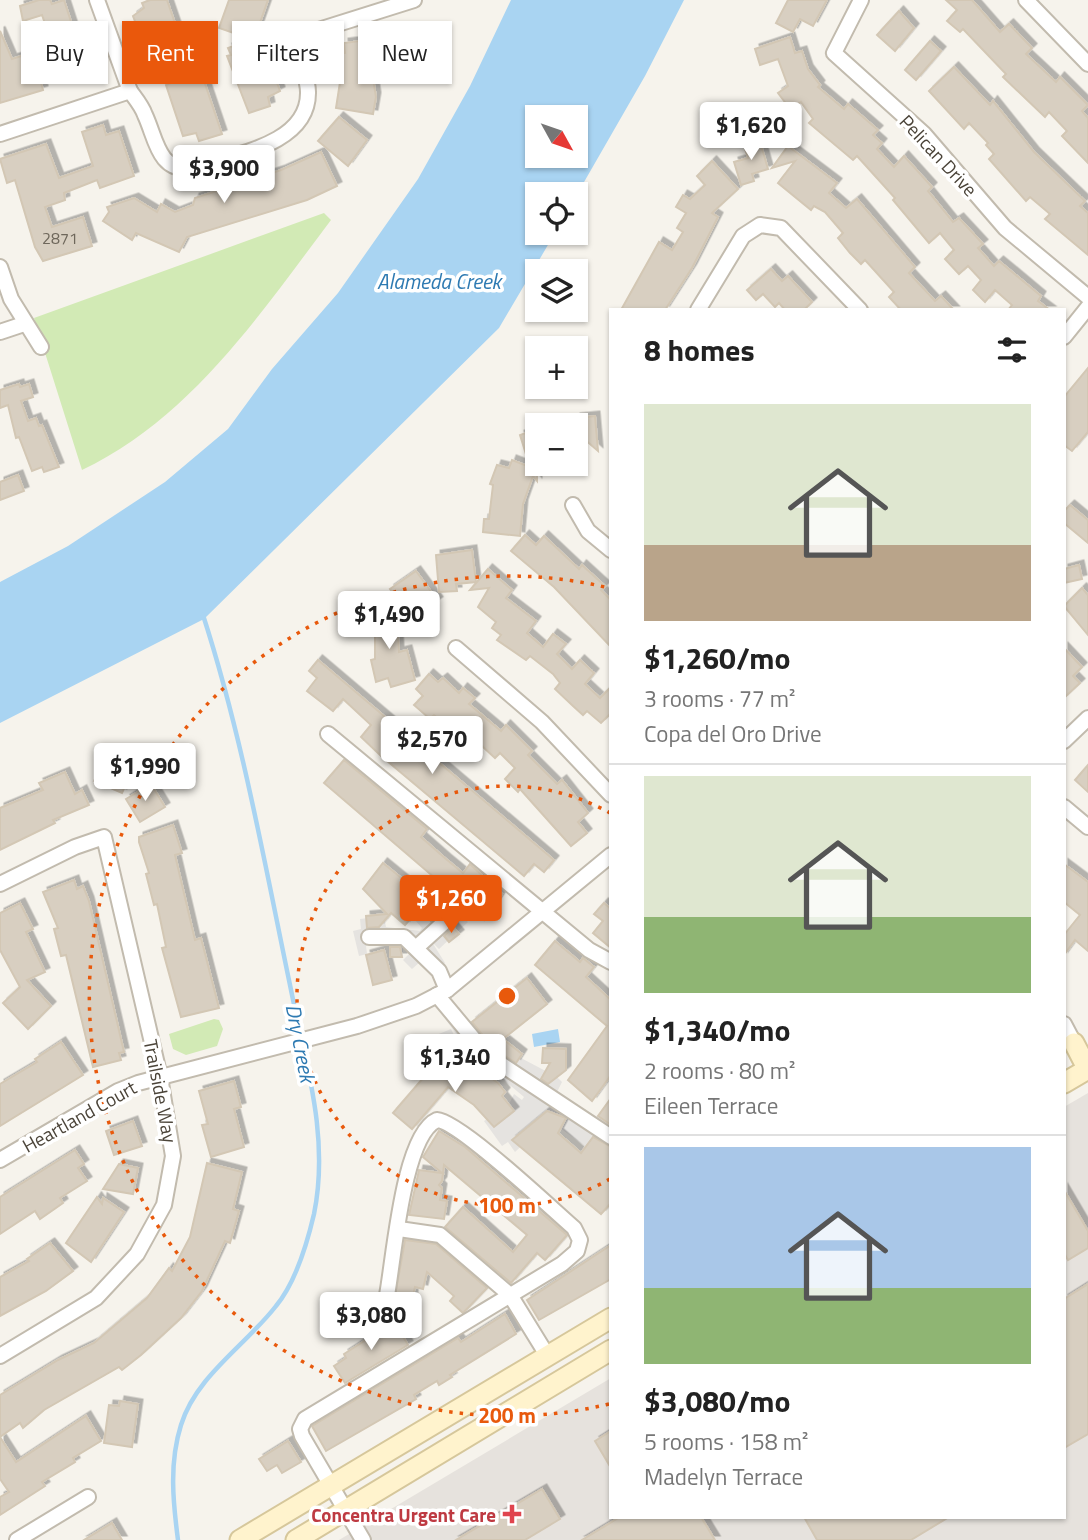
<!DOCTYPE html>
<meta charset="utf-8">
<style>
body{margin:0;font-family:"Titillium Web",sans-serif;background:#f6f6f6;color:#222;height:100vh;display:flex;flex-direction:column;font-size:26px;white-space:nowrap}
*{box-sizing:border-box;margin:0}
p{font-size:23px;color:#767676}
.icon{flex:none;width:38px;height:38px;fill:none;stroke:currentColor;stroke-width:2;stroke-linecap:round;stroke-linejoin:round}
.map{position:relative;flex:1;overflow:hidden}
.details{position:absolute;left:609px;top:308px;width:457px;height:1211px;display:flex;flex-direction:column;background:#fff;border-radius:0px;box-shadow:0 2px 5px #0004}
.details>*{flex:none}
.guide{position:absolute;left:21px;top:21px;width:483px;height:63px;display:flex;gap:14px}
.needle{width:46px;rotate:130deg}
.fabs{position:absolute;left:525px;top:105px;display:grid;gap:14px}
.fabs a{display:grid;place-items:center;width:63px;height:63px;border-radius:0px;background:#fff;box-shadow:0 2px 5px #0004;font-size:35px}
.price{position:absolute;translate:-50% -60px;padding:0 16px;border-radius:7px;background:#fff;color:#222;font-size:23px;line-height:46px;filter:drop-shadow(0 2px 4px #0008)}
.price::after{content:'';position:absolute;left:50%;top:42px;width:21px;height:16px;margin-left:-10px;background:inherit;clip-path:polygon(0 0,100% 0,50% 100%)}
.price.selected{background:#ea580c;color:#fff}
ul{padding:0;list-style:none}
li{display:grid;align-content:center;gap:14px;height:371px;padding:0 35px}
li+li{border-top:2px solid #e0e0e0}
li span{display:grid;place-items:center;height:217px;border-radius:0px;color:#555}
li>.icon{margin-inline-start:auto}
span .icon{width:126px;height:126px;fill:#fffc;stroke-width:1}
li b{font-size:30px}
h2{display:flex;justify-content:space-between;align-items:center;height:84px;padding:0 35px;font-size:30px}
.tag{padding:0 24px;border-radius:0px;background:#fff;box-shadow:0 2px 5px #0004;font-size:24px;line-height:63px}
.tag.selected{background:#ea580c;color:#fff}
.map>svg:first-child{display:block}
.industrial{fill:#e6e2dd}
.green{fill:#d2eab5}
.parking{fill:#e5e3e0}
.water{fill:#a9d4f2;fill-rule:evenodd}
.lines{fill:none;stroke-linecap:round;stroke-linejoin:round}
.stream{stroke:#a9d4f2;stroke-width:4.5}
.building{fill:#d8cfc1;stroke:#d3c7b4;stroke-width:2;filter:url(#shadow)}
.street-casing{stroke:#c2bbae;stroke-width:18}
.secondary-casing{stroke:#d6c79b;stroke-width:23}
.street{stroke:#fff;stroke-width:14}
.secondary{stroke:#fff3cd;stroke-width:19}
.ring{fill:none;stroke:#e8590c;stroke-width:3.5;stroke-dasharray:3.5 7}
.health-dot{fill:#e0444e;stroke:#fff;stroke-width:2.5}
.labels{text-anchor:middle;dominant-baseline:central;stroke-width:7;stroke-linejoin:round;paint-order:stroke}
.number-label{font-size:16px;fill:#6e675b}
.street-label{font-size:19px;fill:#4b4439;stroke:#fff}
.health-label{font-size:19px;font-weight:bold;fill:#be3a42;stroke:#fff;text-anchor:end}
.water-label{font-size:21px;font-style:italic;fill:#2e7ab2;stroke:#fff}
.centre{fill:#e8590c;stroke:#fff;stroke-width:3.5}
.ring-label{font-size:21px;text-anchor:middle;font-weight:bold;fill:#e8590c;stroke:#fff;stroke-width:7;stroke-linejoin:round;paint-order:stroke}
</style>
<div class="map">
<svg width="1088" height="1540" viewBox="0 0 1088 1540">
<defs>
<filter id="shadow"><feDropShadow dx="4.5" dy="-4.5" stdDeviation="0" flood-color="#0004"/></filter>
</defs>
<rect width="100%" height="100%" fill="#f6f3ec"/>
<path class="industrial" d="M1088 1093V1540H339L611 1378V1517H1064V1107Z"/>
<g class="green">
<path d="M324 213 331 220C260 314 191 418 82 470L34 318Z"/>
<path d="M214 1019 219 1020 223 1029 217 1046 186 1055 173 1049 169 1034Z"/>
</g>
<g class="parking">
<path d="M443 899 468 922 439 949 432 942 445 963 430 973 421 961 412 969 403 960 413 950 403 944V957H389V941L366 946 367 954 359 956 353 931 361 929 360 919 384 916 386 927 420 931 422 928 415 920 432 903 436 907Z"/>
<path d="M459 1007 469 1023 479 1015 521 1058 557 1077 562 1082 557 1092 597 1117 604 1109 611 1114V1157L607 1162 549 1120 515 1152 508 1142 502 1146 484 1121 509 1104 514 1094 522 1100 524 1097 479 1059 431 1083 425 1071 418 1074 410 1057 416 1054 412 1045 451 1029 456 1039 457 1035 443 1016Z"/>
</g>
<g class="water">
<path d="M511 0H684L645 76 576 196 537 194V233H555L499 328 204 619 0 723V582L68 546 165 482 228 429 272 369 338 293 418 179 470 86ZM537 117H576V156H537Z"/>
<path d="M558 1029 560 1042 534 1047 532 1034Z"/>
</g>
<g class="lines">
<path class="stream" d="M178 1540C173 1502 169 1463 181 1425 196 1376 246 1345 276 1306 296 1282 307 1244 314 1214 330 1136 305 1061 290 985 264 860 242 736 203 615"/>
</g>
<g class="building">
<path d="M39 0H50L52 4 64 0 77 40 83 38 91 60 83 68 85 74 65 81 42 15 23 21 20 6Z"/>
<path d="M150 0H167L190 67 196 65 201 72 222 134 199 141 196 133 183 136 166 85 171 83 165 62 152 65 133 16 144 8 142 3Z"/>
<path d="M229 0H268L250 51 264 46 280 91 268 97 270 106 249 113 227 56 231 55 228 48 251 39 219 28Z"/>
<path d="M788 0H827L813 26 800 19 793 32 776 23Z"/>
<path d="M946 0H972L1000 32 1009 24 1032 48 1026 54 1056 82 1060 77 1088 105 1082 111 1088 118V163L1062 136 1067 131 1049 112 1045 117 1003 77 1006 74 963 29 960 32 947 21 957 10Z"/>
<path d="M899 11 914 28 895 51 877 35Z"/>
<path d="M414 29 433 39 416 73 387 58 400 35 405 38Z"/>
<path d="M0 31 12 59 33 52 43 90 0 103Z"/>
<path d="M790 37 795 53 802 51 808 69 820 85 818 87 844 109 848 104 878 130 873 135 882 143 877 149 894 167 904 156 932 187 928 191 953 222 959 218 983 244 978 248 994 266 999 261 1041 296 1038 301 1050 310H1008L1012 305 995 290 985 302 973 290 981 280 968 266 959 274 945 259 954 250 940 233 929 243 893 200 895 198 857 156 853 160 809 123 813 119 801 102 791 110 778 93 788 86 778 59 760 65 755 49Z"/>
<path d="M367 40 376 97 373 114 336 108 341 76H336L333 55 345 53 344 43Z"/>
<path d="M930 41 941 51 916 80 905 70Z"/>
<path d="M954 67 990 105 993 101 1034 152 1085 201 1080 206 1088 213V255L1045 219 1050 214 1030 197 1026 201 989 159 994 154 986 145 988 143 969 123 964 129 929 91Z"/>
<path d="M339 117 367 140 348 166 318 141Z"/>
<path d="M103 125 106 135 119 131 134 176 100 188 97 180 64 193 65 200 45 207 52 227 83 217 92 246 43 261 35 247 15 180 7 183 0 159 46 144 59 178 93 166 82 132Z"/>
<path d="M759 138 768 169 752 174 754 181 741 185 734 162 748 158 743 143Z"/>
<path d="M788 146 837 183 829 193 846 208 857 199 915 267 909 273 935 301 941 296 954 310H901L889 297 894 292 865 260 861 264 850 253 838 238 843 233 825 212 814 206 811 210 778 183 795 161 772 168Z"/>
<path d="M321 152 337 186 307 200 187 237 179 252 136 233 132 240 103 221 109 212 107 207 134 198 157 212 161 204 175 212 193 205 195 198 281 170Z"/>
<path d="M712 161 738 189 712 213 718 217 692 268 665 310H621L659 242 672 250 683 232 677 228 686 213 676 207 683 195 690 199 705 185 697 176Z"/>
<path d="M771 269 782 281 788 276 812 302 804 310H785L779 303 775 307 763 294 756 300 747 290Z"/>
<path d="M1088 368V432L1072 451 1064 445V397Z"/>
<path d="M19 384 20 387 29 384 33 397 21 401 28 421 36 418 39 426 42 425 59 467 44 472 42 467 32 471 19 437 16 438 8 405 0 408V390Z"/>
<path d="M595 416 598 451 576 432V418Z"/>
<path d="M537 429V481L533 476 523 504 520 536 483 532 484 519H489L493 485 490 484 497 465 509 468 512 460 530 467 520 435Z"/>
<path d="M18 475 24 491 0 500V482Z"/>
<path d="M1070 505 1088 520V543L1064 523V511Z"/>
<path d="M525 535 536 545 544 536 579 569 582 565 605 586 601 590 611 600V647L554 587 511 551Z"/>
<path d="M472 550 476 582 456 584 457 591 439 592 436 555Z"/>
<path d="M1079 565 1082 579 1064 583V569Z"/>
<path d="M488 569 512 590 506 598 536 621 527 633 543 647 553 634 566 644 557 654 572 669 580 660 594 673 585 684 600 698 611 687V713L601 723 587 711 583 715 573 706 555 689 560 683 553 674 530 656 526 660 497 640 501 635 492 628 496 622 478 607 489 588 470 590Z"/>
<path d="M416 571 438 601 425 610 418 598 403 608 390 589Z"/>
<path d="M1082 588 1088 595V635L1064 606Z"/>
<path d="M363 615H397L399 652 407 650 415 680 391 687 388 678 376 682 371 660 375 659V629H363Z"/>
<path d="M1064 648 1082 667 1073 676 1080 683 1064 698Z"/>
<path d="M318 660 554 860 544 872 534 864 524 876 380 755 361 737 371 725 343 699 333 711 307 691 317 678 309 671Z"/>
<path d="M429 674 438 682 443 678 459 693 463 688 475 698 469 704 501 731 506 725 532 751 528 755 557 784 562 780 588 813 578 822 587 833 571 846 520 789 518 792 505 779 515 768 500 753 495 758 482 746 476 752 434 715 430 719 414 705 423 696 416 689Z"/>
<path d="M107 750 136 763 122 793 94 781Z"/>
<path d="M344 760 427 829 421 837 446 859 463 873 470 864 502 894 484 920 324 783Z"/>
<path d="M1088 765V792L1075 780Z"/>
<path d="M65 772 75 794 82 790 89 805 53 820 55 823 0 850V808L43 790 39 783Z"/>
<path d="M151 784 165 807 140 822 126 799Z"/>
<path d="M173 825 182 853 175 855 195 940 201 938 219 1008 181 1017 162 948 166 947 157 904 154 905 146 874 149 873 139 842V837Z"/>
<path d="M383 863 432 903 441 913 431 921 420 908 405 925 391 913 379 927 367 928 366 916 387 914 363 889Z"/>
<path d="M1064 864 1088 882V951L1075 940 1064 955V935L1080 915 1064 902Z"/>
<path d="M74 880 77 889 83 886 89 901 124 1052 119 1053 121 1060 93 1067 66 955 61 956 54 929 58 928 43 892Z"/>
<path d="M20 903 33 929 26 932 45 972 27 980 51 1006 28 1029 3 1003 20 987 0 950V913Z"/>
<path d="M604 903 611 909V948L593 933 603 921 594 914Z"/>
<path d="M453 927 459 934 449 942 444 936Z"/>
<path d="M555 941 580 962 583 958 594 967 586 977 611 1000V1075L592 1101 568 1080 607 1026 535 965Z"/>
<path d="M390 947H400L402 957H390Z"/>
<path d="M384 950 392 980 373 985 366 955Z"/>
<path d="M527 978 547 1004 503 1039 522 1054 516 1063 493 1048 472 1022Z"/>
<path d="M61 1042 83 1075 0 1126V1084L37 1062 35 1059Z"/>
<path d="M543 1048 566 1049V1070L548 1084 541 1079 550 1063H542Z"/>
<path d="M454 1059 462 1078 473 1065 498 1083 505 1092 502 1096 514 1111 494 1127 474 1105 448 1087 412 1129 393 1113 430 1070Z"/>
<path d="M234 1081 241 1107 234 1109 244 1147 211 1157 202 1125 208 1124 199 1091Z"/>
<path d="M611 1098V1125L598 1116Z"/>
<path d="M547 1111 566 1118 558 1133 581 1153 593 1137 611 1147V1203L601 1214 512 1140Z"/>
<path d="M133 1121 142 1146 114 1155 106 1131Z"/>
<path d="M439 1131 465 1147 567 1235 545 1260 537 1253 511 1283 445 1227 463 1207 513 1252 527 1235 444 1165 442 1181 439 1185 442 1188 440 1200 447 1201 444 1219 409 1215 419 1170 442 1173 423 1157Z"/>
<path d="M75 1150 84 1164 78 1168 87 1181 60 1198 63 1203 40 1219 35 1211 0 1234V1197Z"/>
<path d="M207 1163 242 1172 233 1209 239 1211 230 1243 225 1241 202 1291 181 1318 141 1355 122 1370 119 1367 44 1410 23 1428 20 1423 0 1437 16 1462 86 1416 101 1441 73 1458 75 1462 42 1482 45 1486 0 1515V1497L9 1492 0 1479V1395L58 1360 94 1343 147 1298 169 1268 172 1271 190 1237Z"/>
<path d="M119 1164 138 1168 133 1194 103 1189Z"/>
<path d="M1064 1190 1088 1231V1248L1068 1260 1064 1253Z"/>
<path d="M97 1197 102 1204 103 1198 124 1212 91 1262 66 1243Z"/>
<path d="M405 1240 436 1244 487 1288 463 1313 450 1301 454 1296 427 1272 423 1289 415 1287 411 1304 394 1302Z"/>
<path d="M50 1243 73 1271 46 1291 0 1316V1277L29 1261 27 1259Z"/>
<path d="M611 1245V1279L539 1320 527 1300Z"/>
<path d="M1088 1284V1434L1064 1448V1299Z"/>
<path d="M505 1314 516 1334 450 1375 452 1377 439 1385 437 1381 414 1395 416 1399 326 1451 312 1426 458 1338 461 1342Z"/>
<path d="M394 1322 408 1345 345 1383 334 1366 346 1358 344 1354Z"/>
<path d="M120 1401 138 1404 132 1447 104 1443 109 1405 119 1406Z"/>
<path d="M611 1431V1468L595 1441Z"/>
<path d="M288 1441 301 1462 282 1473 277 1465 267 1471 259 1459Z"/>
<path d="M542 1489 560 1519 525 1540H456Z"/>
<path d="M620 1517H701L715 1540H582Z"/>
<path d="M804 1517H949L911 1540H817Z"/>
<path d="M112 1523 122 1540H84Z"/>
</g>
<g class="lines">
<g class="street-casing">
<g id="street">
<path d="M97 0 130 91"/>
<path d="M861 0 834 53 924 134 1005 228 1088 297"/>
<path d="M1026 0 1088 64"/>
<path d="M0 134 130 91C135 98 142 106 145 115 156 138 158 173 192 168 230 155 309 146 308 92 308 78 300 64 299 49L309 33 414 0"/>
<path d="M0 267 11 299 41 347"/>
<path d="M698 310 743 236 760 225 781 228 860 310"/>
<path d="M0 332 24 324"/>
<path d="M1064 337 1088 307"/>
<path d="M573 505 588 531 611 550"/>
<path d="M456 648 542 722 611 795"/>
<path d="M328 734 589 950 611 962"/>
<path d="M1064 741 1088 718"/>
<path d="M1064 807 1088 827"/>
<path d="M0 884 75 847 104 837 160 1077 173 1156 164 1205 137 1254 96 1298 0 1356"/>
<path d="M369 937H404L439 971 447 990"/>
<path d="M417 947 449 918"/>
<path d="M437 995 487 1055 611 1137"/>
<path d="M1064 1024 1074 1043"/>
<path d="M0 1160 118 1091 138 1083 357 1026 416 1006 447 990 611 855"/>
<path d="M399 1229 440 1235 510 1295 547 1355"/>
<path d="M17 1540 88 1497"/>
<path d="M363 1540 302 1436 300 1429 305 1419 562 1264 577 1251 580 1240 574 1228C552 1209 459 1121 437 1120 403 1135 394 1258 387 1295"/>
</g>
</g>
<g class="secondary-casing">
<g id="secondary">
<path d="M1074 1043 1088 1070"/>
<path d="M1064 1083 1088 1069"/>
<path d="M240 1540 611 1318"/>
<path d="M296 1540 611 1350"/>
</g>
</g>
<use href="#street" class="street"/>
<use href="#secondary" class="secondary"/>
</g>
<g class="ring">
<path d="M610 1179A210 210 0 1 1 610 813"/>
<path d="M609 1404A420 420 0 1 1 609 588"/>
</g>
<path class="health-dot" d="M508.5 1503.5h7v7h7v7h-7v7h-7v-7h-7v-7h7z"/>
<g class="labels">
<g class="number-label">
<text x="60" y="238">2871</text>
</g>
<g class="street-label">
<text transform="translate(939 155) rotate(47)">Pelican Drive</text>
<text transform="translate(161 1091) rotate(79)">Trailside Way</text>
<text transform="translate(79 1116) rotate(-29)">Heartland Court</text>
</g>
<g class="health-label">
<text x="496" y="1514">Concentra Urgent Care</text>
</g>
<g class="water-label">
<text x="439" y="281">Alameda Creek</text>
<text transform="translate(301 1043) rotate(79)">Dry Creek</text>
</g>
</g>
<circle cx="507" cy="996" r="10" class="centre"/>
<g class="ring-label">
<text x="507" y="1213">100 m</text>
<text x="507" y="1423">200 m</text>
</g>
</svg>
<div class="fabs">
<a><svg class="needle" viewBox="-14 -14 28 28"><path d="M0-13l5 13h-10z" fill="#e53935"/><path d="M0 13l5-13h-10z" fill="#767676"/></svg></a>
<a><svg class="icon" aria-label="locate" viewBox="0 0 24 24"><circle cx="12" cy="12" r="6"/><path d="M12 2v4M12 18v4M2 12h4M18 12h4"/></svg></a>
<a><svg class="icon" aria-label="layers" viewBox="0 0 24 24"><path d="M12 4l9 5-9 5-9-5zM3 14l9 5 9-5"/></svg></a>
<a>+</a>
<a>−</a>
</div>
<b class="price" style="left:751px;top:162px">$1,620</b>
<b class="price" style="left:224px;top:205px">$3,900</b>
<b class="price" style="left:389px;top:651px">$1,490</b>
<b class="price" style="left:432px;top:776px">$2,570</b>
<b class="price" style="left:145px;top:803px">$1,990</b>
<b class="price selected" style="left:451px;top:935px">$1,260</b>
<b class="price" style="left:455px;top:1094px">$1,340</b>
<b class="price" style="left:371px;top:1352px">$3,080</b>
<div class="guide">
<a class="tag">Buy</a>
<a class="tag selected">Rent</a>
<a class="tag">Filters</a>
<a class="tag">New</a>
</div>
<section class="details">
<h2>8 homes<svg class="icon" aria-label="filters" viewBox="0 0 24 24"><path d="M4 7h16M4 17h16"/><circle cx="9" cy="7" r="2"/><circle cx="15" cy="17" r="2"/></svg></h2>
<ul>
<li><span style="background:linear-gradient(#dfe7d0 65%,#b9a48a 0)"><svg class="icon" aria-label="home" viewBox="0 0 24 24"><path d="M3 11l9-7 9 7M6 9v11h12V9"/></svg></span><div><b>$1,260/mo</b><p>3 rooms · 77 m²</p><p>Copa del Oro Drive</p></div></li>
<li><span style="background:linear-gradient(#dfe7d0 65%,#8fb573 0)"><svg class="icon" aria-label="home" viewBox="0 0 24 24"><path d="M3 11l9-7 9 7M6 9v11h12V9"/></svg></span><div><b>$1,340/mo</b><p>2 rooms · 80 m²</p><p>Eileen Terrace</p></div></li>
<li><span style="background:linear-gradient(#a9c7e8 65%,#8fb573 0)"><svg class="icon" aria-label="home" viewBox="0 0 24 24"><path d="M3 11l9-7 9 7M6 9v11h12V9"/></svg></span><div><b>$3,080/mo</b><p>5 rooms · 158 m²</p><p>Madelyn Terrace</p></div></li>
</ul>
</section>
</div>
